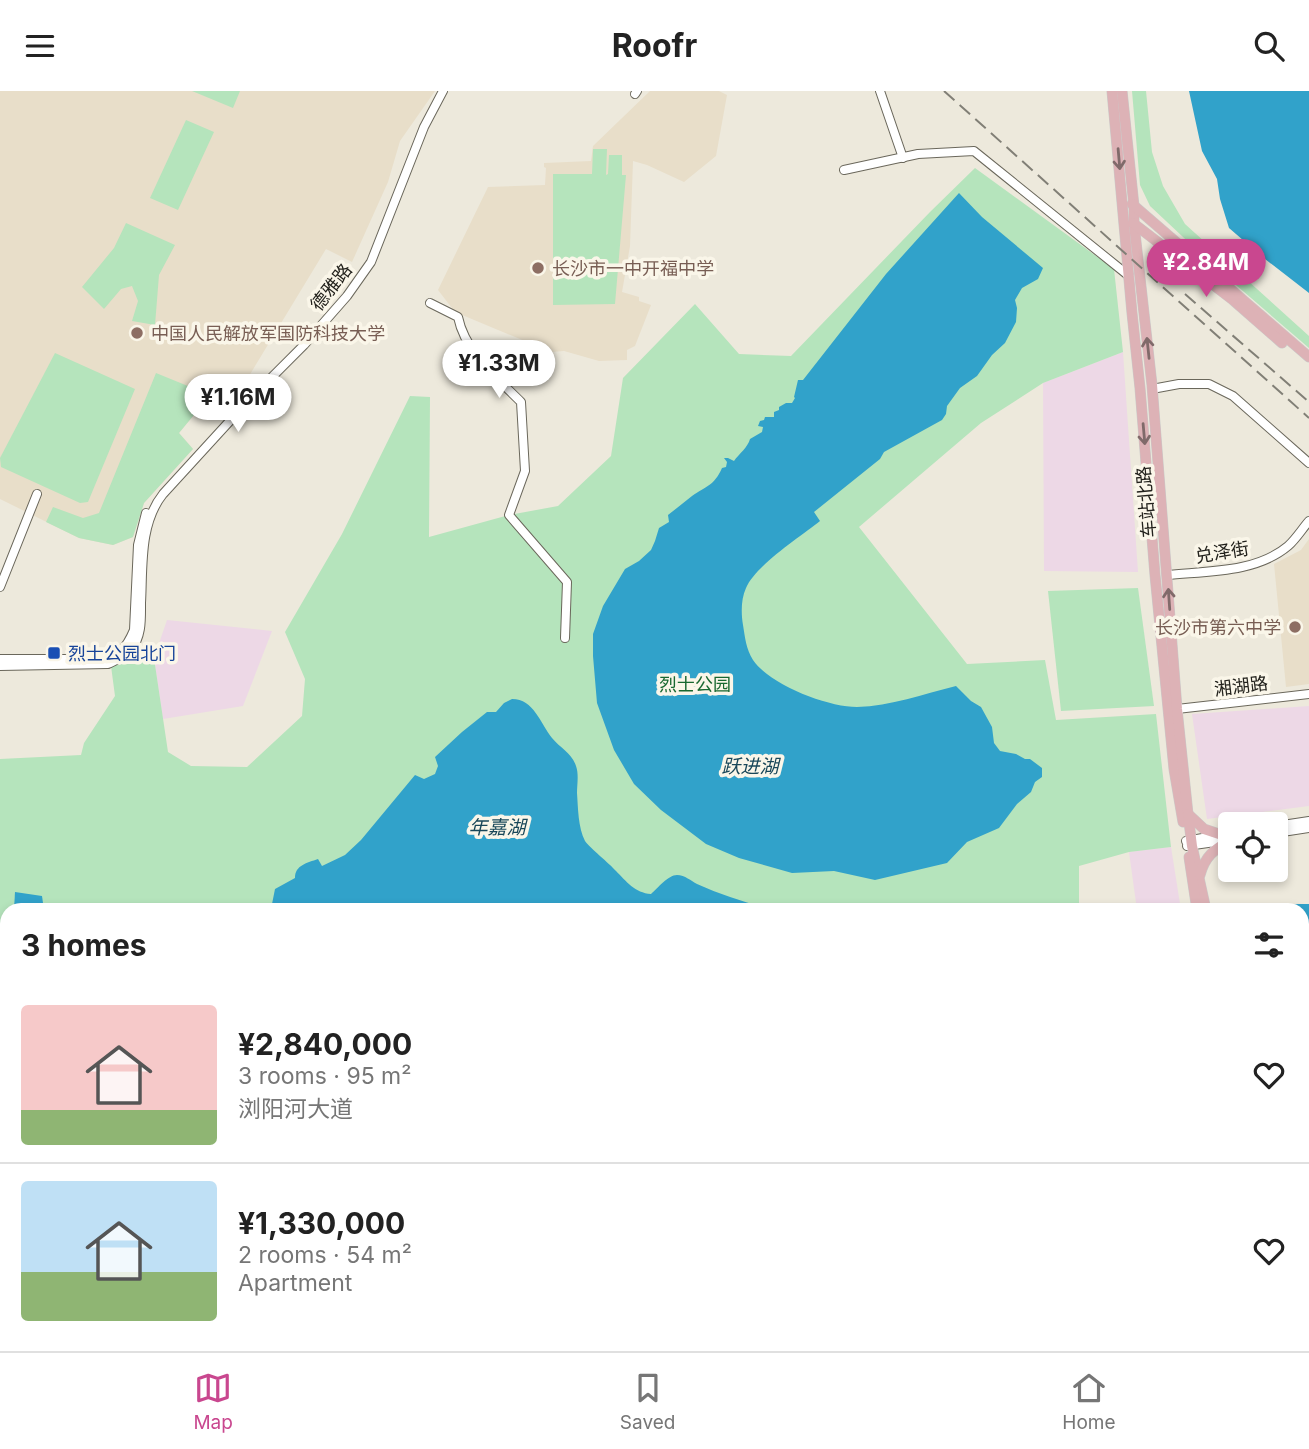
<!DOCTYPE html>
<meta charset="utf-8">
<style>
body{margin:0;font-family:Inter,"Noto Sans SC",sans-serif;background:#f6f6f6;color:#222;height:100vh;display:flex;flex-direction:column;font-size:26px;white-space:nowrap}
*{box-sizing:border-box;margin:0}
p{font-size:23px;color:#767676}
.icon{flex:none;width:38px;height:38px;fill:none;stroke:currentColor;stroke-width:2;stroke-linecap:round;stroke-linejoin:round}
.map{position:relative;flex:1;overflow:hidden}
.drawer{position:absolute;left:0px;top:812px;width:1309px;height:448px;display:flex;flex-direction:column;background:#fff;border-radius:21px 21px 0 0;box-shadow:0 4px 10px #0003}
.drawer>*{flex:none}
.buttons{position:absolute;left:1218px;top:721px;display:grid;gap:14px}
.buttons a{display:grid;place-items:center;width:70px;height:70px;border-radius:7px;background:#fff;box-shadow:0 4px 10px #0003;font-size:35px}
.price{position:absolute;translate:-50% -60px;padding:0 16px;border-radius:24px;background:#fff;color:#222;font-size:23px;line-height:46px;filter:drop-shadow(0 2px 4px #0008)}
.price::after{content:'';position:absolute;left:50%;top:42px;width:21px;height:16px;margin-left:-10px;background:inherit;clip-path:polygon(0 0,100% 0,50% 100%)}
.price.on{background:#c9478f;color:#fff}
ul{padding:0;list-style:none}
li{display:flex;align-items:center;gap:21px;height:175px;padding:0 21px}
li+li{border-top:2px solid #e0e0e0}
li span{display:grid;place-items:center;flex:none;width:196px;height:140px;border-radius:7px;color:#555}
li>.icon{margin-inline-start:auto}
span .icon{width:84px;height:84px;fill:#fffc;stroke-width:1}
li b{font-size:30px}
h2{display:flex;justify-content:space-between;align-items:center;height:84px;padding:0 21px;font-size:30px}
header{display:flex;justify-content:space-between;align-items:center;height:91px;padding:0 21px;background:#fff;font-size:32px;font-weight:700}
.tabs{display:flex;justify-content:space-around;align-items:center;height:98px;border-top:2px solid #e0e0e0;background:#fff;font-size:19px;color:#767676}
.tabs a{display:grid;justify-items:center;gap:4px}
.tabs .on{color:#c9478f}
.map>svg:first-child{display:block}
.commercial{fill:#edd8e6}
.education{fill:#e8dec9}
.green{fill:#b5e4bc}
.water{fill:#31a2ca}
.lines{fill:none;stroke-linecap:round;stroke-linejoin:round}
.minor-casing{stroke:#6a675b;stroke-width:10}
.major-casing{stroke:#cacac9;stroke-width:11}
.minor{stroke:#fff;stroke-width:8}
.major{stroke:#ddb2b6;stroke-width:10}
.rail{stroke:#817f76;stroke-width:2;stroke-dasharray:14 7;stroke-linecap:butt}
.oneway{stroke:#806a6a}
.education-dot{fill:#8d6e63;stroke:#faf6e9;stroke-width:2.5}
.transit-dot{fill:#1a4fb4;stroke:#faf6e9;stroke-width:2.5}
.labels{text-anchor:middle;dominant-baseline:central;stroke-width:7;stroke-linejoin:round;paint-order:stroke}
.education-label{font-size:18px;fill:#785e54;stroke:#faf6e9;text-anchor:start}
.street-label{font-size:18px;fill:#23221d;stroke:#faf6e9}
.transit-label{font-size:18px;fill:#164399;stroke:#faf6e9;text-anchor:start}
.park-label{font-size:18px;fill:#196830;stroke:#faf6e9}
.water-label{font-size:19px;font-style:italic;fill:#194759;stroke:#faf6e9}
</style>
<header><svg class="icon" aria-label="menu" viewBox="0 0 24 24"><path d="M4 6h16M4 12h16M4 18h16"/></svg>Roofr<svg class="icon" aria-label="search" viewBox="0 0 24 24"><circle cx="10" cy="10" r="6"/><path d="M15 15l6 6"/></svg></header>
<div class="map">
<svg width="1309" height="1260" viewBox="0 0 1309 1260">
<rect width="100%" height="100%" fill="#ede9dc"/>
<g class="commercial">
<path d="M1123 261 1138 481 1044 480 1043 292Z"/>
<path d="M167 529 272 540 243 615 163 628 154 567Z"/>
<path d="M1309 615V715L1207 728 1192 623Z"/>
<path d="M1171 756 1181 819H1137L1129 761Z"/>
<path d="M1309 1227V1260H1288V1253H1302V1235Z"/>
<path d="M223 1253 234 1255 242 1260H173Z"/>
</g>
<g class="education">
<path d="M0 0H435L400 50 388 91 352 171 326 158 232 313 198 319 179 342 193 358 144 412 133 446 113 454 79 447 0 408Z"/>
<path d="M650 0H719L727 4 716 65 684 91 647 74 633 70 630 155 622 201 639 206V210L651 214 635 255 627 259V269L599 270 564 260 551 261 455 221 438 199 488 96 545 94 546 77 544 76V72L591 70 593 55Z"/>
<path d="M1309 448V593L1286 596 1274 473 1301 459Z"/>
</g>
<g class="green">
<path d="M192 0H240L233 17Z"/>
<path d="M1132 0H1146L1152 61 1163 95 1185 133 1309 245V257L1215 176 1150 115 1140 94Z"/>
<path d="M186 29 214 41 178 119 150 107Z"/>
<path d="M593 58H607L606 84 608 83 609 64H622V84H626L615 213 553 214V83H592Z"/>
<path d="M975 77 1114 178 1123 261 1043 292 981 332 859 436 967 573 1045 569 1056 629 1156 623 1171 756 1129 761 1079 775V819H7V1253H223L173 1260H0V668L81 664 84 652 115 605 111 575 154 567 168 661 191 675 247 676 302 625 305 588 285 541 342 443 410 305 430 306 429 446 509 424 558 415 611 365 623 287 695 213 739 263 791 265 930 121Z"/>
<path d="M126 132 175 154 159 184 155 234 132 230 138 210 132 195 121 198 104 218 82 196 114 157Z"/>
<path d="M55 262 135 298 88 411 80 412 1 376 0 367Z"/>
<path d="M156 282 232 313 198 319 179 342 193 358 144 412 133 446 113 454 79 447 46 431 53 416 83 427 99 422Z"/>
<path d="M1138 497 1154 615 1061 620 1048 500Z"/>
</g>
<g class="water">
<path d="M1189 0H1309V202L1265 168 1229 137 1220 108 1217 88 1202 60Z"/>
<path d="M959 102 982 126 1043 177 1038 188 1022 197 1015 209 1017 217 1016 231 1005 252 992 264 977 285 960 297 947 315 946 323 942 329 884 361 880 368 814 421 820 430C800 446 756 474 746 497 741 508 741 522 743 534 745 546 746 558 753 569 770 594 828 616 857 616 891 615 923 603 956 595L971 610 981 616 992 636 994 652 1000 660 1016 663 1025 668H1030L1042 677V686L1035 691 1031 701 1017 713 999 737 967 751 947 772 875 789 834 780 792 782 739 767 706 753 661 719 634 693 614 659 597 612 593 565V543L603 515 625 478 639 470 651 459 655 450 659 437 669 431 668 424C676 418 684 411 692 405 706 395 714 395 722 377L726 376 727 371 724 367H728L734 370C739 363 748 356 750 348L762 341 763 336 758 335 760 330 764 329 765 326H774V321L779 319V316L786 312H792L795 307 794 306 798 289H803L886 183Z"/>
<path d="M512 608C534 608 540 632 552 647 560 657 572 662 576 675 579 683 577 694 577 702 578 716 578 737 585 750 590 757 609 772 616 780 626 790 635 802 651 803 658 797 668 784 677 784 685 784 691 790 697 793 721 804 746 811 771 819H269L272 813 275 798 295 787C295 774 307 772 318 768L322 775 345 764 361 749 415 684 424 688 435 683 438 675 435 666 462 641 487 621H496L504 612Z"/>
<path d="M15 801 42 805 44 819H14Z"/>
<path d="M1298 813H1309V843L1302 842V819H1284L1287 814Z"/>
<path d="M269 1253H684L698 1257 701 1260H276Z"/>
<path d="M743 1253H1043V1260H739Z"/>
</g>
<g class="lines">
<g class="minor-casing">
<g id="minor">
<path d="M880 0 903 67"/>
<path d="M635 3 637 0"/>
<path d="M844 79 918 63 974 60 1129 185"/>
<path d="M430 212 458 226C465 261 497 287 521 311L525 380 509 424 567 491 565 547"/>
<path d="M1152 298 1179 293H1209L1233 305 1309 372"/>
<path d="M1167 484C1207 480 1256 482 1288 455 1296 448 1302 438 1309 430"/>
<path d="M0 496 37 403"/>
<path d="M0 568H97C119 566 126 558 134 539L138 454 146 422"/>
<path d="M0 575 108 573C116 569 125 566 131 559 142 545 141 529 141 512 143 477 139 433 163 403L249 309 304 254 347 205 371 171 424 36 443 0"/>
<path d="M1177 618 1309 603"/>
<path d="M1276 735 1309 730"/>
<path d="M1276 742 1309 737"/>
<path d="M1186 750 1230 742"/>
<path d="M1187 755 1229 749"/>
<path d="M1302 943 1309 942"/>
<path d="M1302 1118 1307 1117 1309 1130"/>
<path d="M1151 1260 1173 1253"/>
</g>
</g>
<g class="major-casing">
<g id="major">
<path d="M1112 0 1132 222 1140 297 1155 484 1174 678 1183 731"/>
<path d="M1122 0 1134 115V133L1152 294 1177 618 1188 723 1192 755 1206 819"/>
<path d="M1132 113 1309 266"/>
<path d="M1133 132 1233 209 1282 252"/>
<path d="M1188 723 1204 738 1222 744"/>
<path d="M1189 766 1197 819"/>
<path d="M1200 784C1205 765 1214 759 1230 749"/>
<path d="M1302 1190 1309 1188"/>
<path d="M1302 1198 1309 1195"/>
<path d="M1302 1213 1309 1206"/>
<path d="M1272 1253 1273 1260"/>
<path d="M1168 1260 1184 1253"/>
<path d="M1201 1260 1217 1253"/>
<path d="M1218 1260 1240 1255 1257 1260"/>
</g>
</g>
<use href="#minor" class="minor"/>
<use href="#major" class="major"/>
<g class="rail">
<path d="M944 0 1309 327"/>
<path d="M1185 203 1309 311"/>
</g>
</g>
<defs><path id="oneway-shaft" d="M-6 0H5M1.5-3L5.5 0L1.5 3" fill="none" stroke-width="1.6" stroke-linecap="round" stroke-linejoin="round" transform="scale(1.75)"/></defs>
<g class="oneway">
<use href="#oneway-shaft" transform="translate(1119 68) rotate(85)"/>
<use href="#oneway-shaft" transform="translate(1148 257) rotate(-96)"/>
<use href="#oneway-shaft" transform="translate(1144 343) rotate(85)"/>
<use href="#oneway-shaft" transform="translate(1169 508) rotate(-94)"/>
</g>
<g class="education-dot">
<circle cx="538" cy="177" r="7"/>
<circle cx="137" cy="242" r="7"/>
<circle cx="1295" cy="536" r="7"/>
</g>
<rect class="transit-dot" x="47" y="555" width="14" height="14" rx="3.5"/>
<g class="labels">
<g class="education-label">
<text x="552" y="177">长沙市一中开福中学</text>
<text x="151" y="242">中国人民解放军国防科技大学</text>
<text x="1281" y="536" text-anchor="end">长沙市第六中学</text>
</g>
<g class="street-label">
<text transform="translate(331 196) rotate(-52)">德雅路</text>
<text transform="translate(1146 411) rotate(-95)">车站北路</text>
<text transform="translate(1222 461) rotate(-9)">兑泽街</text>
<text transform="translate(1241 595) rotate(-7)">湘湖路</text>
</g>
<g class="transit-label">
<text x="68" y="562">烈士公园北门</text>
</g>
<g class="park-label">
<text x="695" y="593">烈士公园</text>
</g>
<g class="water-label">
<text x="750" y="675">跃进湖</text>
<text x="497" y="736">年嘉湖</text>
</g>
</g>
</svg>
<div class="buttons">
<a><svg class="icon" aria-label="locate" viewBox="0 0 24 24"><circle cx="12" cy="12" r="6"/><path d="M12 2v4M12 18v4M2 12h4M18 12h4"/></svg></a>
</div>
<b class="price on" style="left:1206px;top:208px">¥2.84M</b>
<b class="price" style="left:499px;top:309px">¥1.33M</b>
<b class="price" style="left:238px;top:343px">¥1.16M</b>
<section class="drawer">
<h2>3 homes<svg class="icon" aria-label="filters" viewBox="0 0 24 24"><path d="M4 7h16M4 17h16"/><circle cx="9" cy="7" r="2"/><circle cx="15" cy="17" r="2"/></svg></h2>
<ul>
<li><span style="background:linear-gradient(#f6c9c9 75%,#8fb573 0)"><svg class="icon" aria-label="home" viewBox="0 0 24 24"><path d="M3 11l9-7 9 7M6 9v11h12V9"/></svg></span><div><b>¥2,840,000</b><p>3 rooms · 95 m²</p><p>浏阳河大道</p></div><svg class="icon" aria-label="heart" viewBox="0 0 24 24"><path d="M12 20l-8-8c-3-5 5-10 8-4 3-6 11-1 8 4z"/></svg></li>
<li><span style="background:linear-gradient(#bfe0f5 65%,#8fb573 0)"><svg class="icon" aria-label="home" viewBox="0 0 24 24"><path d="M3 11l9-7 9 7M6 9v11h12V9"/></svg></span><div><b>¥1,330,000</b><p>2 rooms · 54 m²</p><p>Apartment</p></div><svg class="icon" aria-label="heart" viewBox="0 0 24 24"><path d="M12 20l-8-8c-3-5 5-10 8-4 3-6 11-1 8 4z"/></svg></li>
</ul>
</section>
</div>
<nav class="tabs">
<a class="on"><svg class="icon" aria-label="map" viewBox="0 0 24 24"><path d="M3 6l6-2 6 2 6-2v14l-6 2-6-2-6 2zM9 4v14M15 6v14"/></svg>Map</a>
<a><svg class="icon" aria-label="saved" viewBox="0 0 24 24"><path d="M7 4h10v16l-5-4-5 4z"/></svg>Saved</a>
<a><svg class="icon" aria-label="home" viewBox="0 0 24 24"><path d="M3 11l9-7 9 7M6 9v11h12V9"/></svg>Home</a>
</nav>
